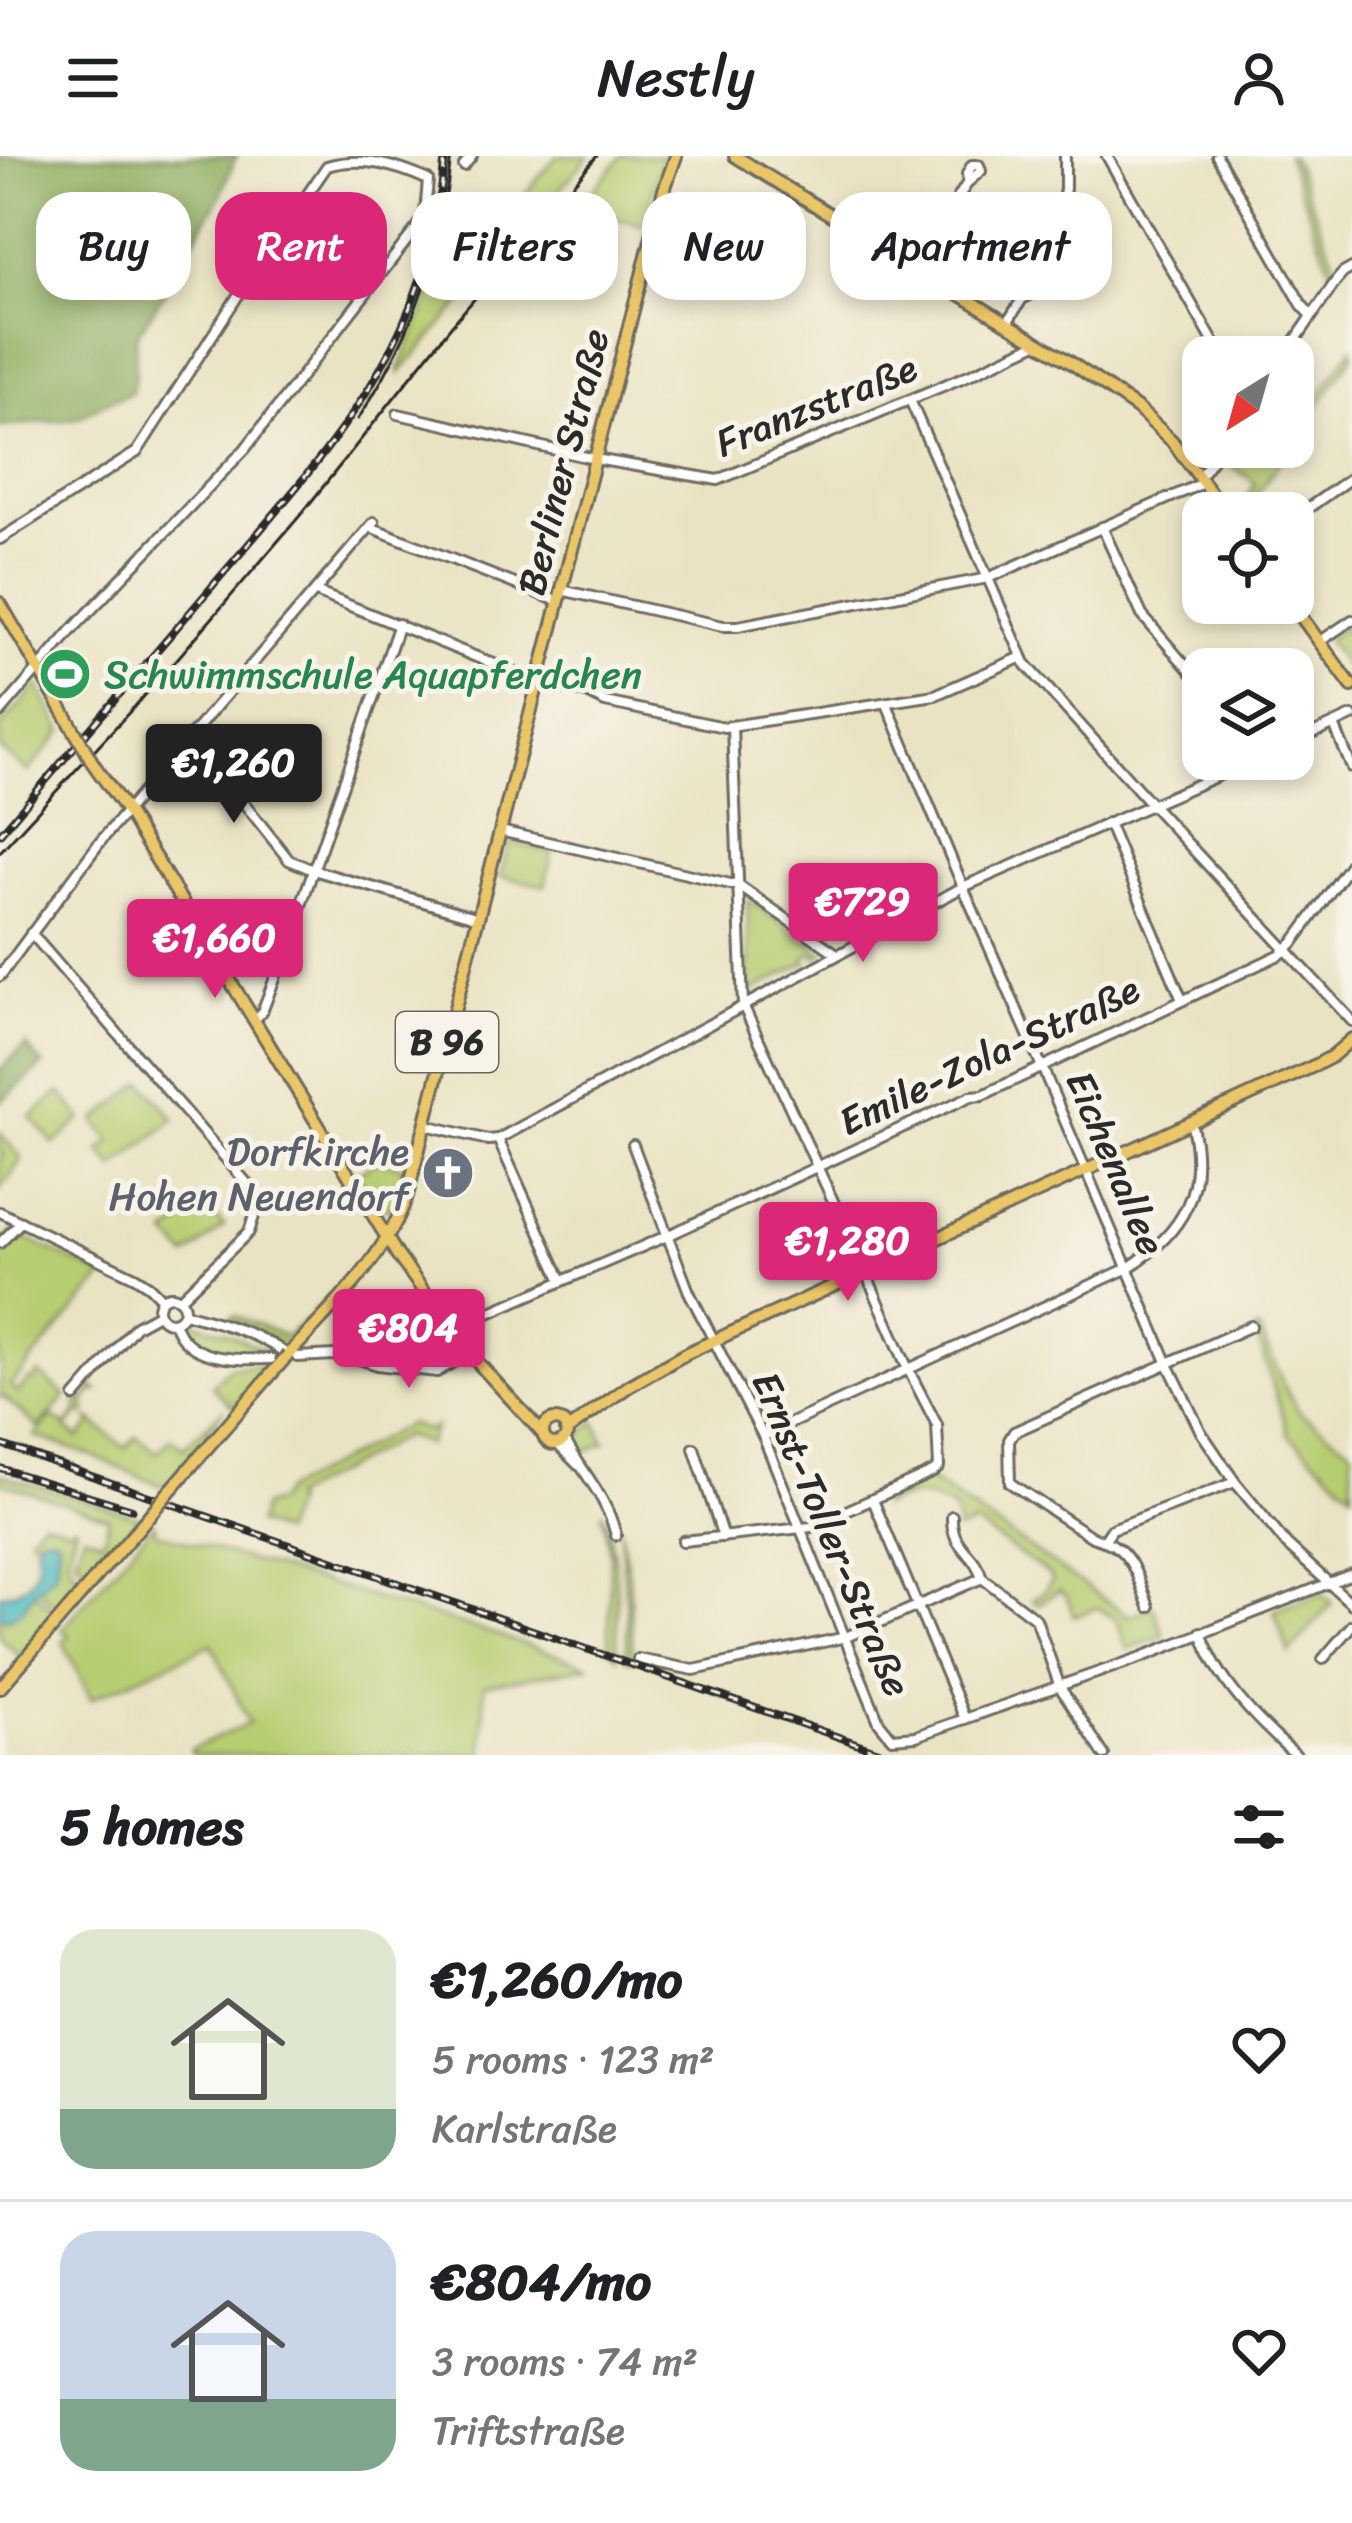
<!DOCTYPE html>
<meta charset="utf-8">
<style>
body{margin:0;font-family:Sriracha,sans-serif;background:#f6f6f6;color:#202124;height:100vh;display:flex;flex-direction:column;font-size:45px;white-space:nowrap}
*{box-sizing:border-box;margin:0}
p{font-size:39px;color:#757577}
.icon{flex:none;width:66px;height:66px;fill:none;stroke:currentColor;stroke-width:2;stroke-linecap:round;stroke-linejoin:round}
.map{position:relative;height:1599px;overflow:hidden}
.side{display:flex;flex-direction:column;background:#fff;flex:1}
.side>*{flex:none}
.top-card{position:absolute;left:36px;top:36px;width:1281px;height:108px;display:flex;gap:24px}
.needle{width:78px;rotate:217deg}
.tools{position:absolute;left:1182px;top:180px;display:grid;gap:24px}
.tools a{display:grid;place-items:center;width:132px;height:132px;border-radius:24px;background:#fff;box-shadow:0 6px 18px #0003;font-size:60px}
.price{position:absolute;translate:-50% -102px;padding:0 27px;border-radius:12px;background:#db2777;color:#fff;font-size:39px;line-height:78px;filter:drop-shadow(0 3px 6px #0008)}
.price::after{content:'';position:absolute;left:50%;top:72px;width:36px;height:27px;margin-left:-18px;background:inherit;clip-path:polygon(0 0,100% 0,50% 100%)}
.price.on{background:#222;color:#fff}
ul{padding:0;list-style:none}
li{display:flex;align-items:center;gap:36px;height:300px;padding:0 60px}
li+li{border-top:3px solid #e0e0e0}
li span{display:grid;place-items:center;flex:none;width:336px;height:240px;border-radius:36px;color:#555}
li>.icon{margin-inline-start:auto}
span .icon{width:144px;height:144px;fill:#fffc;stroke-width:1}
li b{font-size:51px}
h2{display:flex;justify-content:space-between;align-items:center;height:144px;padding:0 60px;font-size:51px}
.chip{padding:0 42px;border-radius:36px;background:#fff;box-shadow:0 6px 18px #0003;font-size:42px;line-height:108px}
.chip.on{background:#db2777;color:#fff}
header{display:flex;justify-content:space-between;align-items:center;height:156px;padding:0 60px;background:#fff;font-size:54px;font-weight:600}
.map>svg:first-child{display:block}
.green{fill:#b7cd71;stroke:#717c4e;stroke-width:3}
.forest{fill:#91b063;stroke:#5e6e47;stroke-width:3}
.water{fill:#49b8bf;stroke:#3a7275;stroke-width:3}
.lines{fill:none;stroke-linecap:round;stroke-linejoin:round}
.minor-casing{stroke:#6e6b60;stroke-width:14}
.major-casing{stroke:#6e6b60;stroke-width:16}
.minor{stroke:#fff;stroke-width:8}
.major{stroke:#ebc669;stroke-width:10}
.tram{stroke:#2b2b2b;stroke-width:3}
.rail-casing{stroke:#2b2b2b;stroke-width:8}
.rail{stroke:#f7f3e8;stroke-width:3;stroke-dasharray:9;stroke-linecap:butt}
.major-bridge-casing{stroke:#6e6b60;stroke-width:16;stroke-linecap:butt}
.major-bridge{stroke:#ebc669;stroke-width:10}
.labels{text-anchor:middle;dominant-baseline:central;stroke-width:10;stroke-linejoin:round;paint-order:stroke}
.shield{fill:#f7f3e8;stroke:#686764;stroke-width:3}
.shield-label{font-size:36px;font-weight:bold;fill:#2b2b2b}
.street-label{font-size:39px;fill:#2b2b2b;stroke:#f7f3e8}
.leisure-label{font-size:39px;fill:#27864d;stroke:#f7f3e8;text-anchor:start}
.worship-label{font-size:39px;fill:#5b616d;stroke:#f7f3e8;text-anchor:end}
</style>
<header><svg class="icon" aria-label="menu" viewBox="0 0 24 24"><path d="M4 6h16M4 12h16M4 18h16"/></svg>Nestly<svg class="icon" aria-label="person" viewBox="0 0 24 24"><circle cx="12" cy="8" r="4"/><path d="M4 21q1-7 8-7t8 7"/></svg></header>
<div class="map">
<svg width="1352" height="1599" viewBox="0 0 1352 1599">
<rect width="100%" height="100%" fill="#f7f3e8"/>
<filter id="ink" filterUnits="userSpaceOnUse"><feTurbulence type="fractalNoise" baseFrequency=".00833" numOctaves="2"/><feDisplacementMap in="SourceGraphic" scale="24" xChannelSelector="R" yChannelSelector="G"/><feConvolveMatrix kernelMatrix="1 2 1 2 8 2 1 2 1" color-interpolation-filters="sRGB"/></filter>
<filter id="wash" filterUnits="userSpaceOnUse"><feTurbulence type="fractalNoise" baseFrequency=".004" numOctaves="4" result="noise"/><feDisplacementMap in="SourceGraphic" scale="48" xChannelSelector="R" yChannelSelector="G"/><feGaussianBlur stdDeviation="2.7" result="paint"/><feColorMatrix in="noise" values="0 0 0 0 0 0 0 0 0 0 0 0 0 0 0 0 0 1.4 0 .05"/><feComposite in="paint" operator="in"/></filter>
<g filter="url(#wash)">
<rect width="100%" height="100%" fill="#eae3c3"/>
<g class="green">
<path d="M557 0H589L400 217 399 213 426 149 447 83 470 102Z"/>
<path d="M622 0H663L644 69 576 54Z"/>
<path d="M1287 0H1292L1338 114 1333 120Z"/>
<path d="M1352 192V201L1293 286V275Z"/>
<path d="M1228 291H1258L1273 301 1281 291H1290L1244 357 1236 356 1256 327 1221 302Z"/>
<path d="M1352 465V519L1327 484Z"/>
<path d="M38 529 63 575 28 616 0 593V571Z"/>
<path d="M509 686 552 696 545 730 500 720Z"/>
<path d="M747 744 824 797 817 801 814 796 805 801 807 806 750 836Z"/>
<path d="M143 926 175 963 114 1012 100 995 111 985 95 965Z"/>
<path d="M60 936 82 963 54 988 31 961Z"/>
<path d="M0 977 22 1003 0 1034V1004L3 998 0 996Z"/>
<path d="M378 1005 404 1011 397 1039 389 1053 376 1050 357 1017Z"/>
<path d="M205 1047 224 1070 187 1101 167 1079Z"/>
<path d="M12 1076 104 1120 10 1230 17 1237 30 1223 33 1225 39 1217 66 1240 39 1272 2 1240 0 1241V1088Z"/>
<path d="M333 1138 289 1188 281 1187 230 1162 234 1159 285 1180 314 1159 313 1156Z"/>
<path d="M193 1166 226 1176 270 1197 226 1198 185 1177 184 1172Z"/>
<path d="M1259 1173 1285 1232 1300 1257 1352 1293V1336L1289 1279 1255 1174Z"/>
<path d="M270 1209 233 1251 212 1230 229 1211Z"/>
<path d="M91 1228 99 1236 94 1234 83 1247 86 1251 84 1258 80 1256 66 1272 79 1282 91 1268 89 1263 125 1292 137 1280 157 1297 171 1282 183 1292 224 1253 187 1305 164 1331 92 1300 35 1280 52 1260 66 1270 79 1255 76 1251 78 1244 82 1246 93 1233Z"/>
<path d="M595 1265 605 1287 578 1298 575 1284Z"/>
<path d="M409 1268 428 1275 435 1271 428 1288 405 1280 292 1341 293 1348 282 1377 257 1368 263 1350 276 1346 284 1335Z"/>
<path d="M0 1318 139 1361 92 1417 75 1402 84 1378 103 1384 109 1362 0 1326Z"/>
<path d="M930 1321 933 1327 1129 1460 1153 1451 1164 1480 1127 1493 1117 1464 1098 1452 1074 1460 1067 1441 1059 1434 1038 1449 1032 1444 1044 1436 1053 1424 1047 1417 975 1368 957 1375 956 1356C928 1338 912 1337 882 1350L885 1341Z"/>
<path d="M602 1355C621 1398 616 1454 617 1500L609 1492 610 1398Z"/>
<path d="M43 1364 70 1373 73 1369 76 1371 67 1402 71 1411 85 1425 60 1454 38 1433C54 1418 62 1403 57 1381L43 1379 32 1384 29 1379Z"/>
<path d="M154 1367 156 1376 474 1472 590 1510 484 1529 483 1599H193L190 1594 249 1567 212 1488 91 1543 63 1486 69 1479 62 1473Z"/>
<path d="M620 1372 629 1419 633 1504H627V1455Z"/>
<path d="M34 1437 57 1458 19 1500 0 1481V1460L6 1463 22 1454Z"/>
<path d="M1321 1438 1332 1447 1289 1497 1274 1455Z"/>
</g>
<g class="forest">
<path d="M0 0H236L221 39 166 130 165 136 136 180 135 219 131 237 106 246 77 262 0 271Z"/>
<path d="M26 889 43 909 0 946V913Z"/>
</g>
<path class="water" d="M43 1379 54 1380 58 1384 57 1410 54 1417 32 1438 22 1454 9 1462 0 1460V1438C31 1436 41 1414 36 1386Z"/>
</g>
<g filter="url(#ink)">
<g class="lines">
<g class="minor-casing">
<g id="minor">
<path d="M1107 0 1222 201"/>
<path d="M1217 0 1302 149 1312 160"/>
<path d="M464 10 472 0"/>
<path d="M915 110 968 26 981 15 979 9H972L967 18 968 26"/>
<path d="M1022 143 1037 135 1043 128 1041 118 1030 111"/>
<path d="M1007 167 1022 143 1024 120 1060 57 1065 33V0"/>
<path d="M1284 201 1336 125 1343 117 1352 112"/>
<path d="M910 244 1025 507 1152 649 1352 865"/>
<path d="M398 258 595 303 718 324 971 218 1037 187"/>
<path d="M1200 320 1222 291"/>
<path d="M1293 363 1352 321"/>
<path d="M370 371 558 445"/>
<path d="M1102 371 1142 459 1203 530"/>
<path d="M0 383 137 296 239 138 327 10C360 0 396 9 428 24L425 58 422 65 245 293 71 475 0 557"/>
<path d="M561 434 723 470H738L988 422 1203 327"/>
<path d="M316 436 538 526 587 537 605 546 724 571 935 539 1022 501"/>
<path d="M1319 486 1352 464"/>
<path d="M887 548 963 731 1042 911 1168 1208 1201 1276 1235 1326 1287 1389 1352 1448"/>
<path d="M1334 569 1352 612"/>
<path d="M190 579 289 704 313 714 479 762"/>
<path d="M1293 587 1352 560"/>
<path d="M1108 667 1182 844"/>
<path d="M500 675 739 730 837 798"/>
<path d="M31 777 252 1033 256 1054 249 1076 180 1143"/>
<path d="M0 820 100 686 374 366"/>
<path d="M254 864 262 856 283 801 399 468"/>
<path d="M426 969 488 984 498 983 963 731 1256 603"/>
<path d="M498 983 562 1125"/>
<path d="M633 989 689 1136 763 1280 879 1566 892 1582 916 1580 1142 1501 1352 1418"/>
<path d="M0 1056 135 1121 149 1130 162 1143"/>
<path d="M0 1087 21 1066"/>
<circle cx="171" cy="1153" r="13"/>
<path d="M184 1157C220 1167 257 1176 288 1199"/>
<path d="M484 1159 669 1079 971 940 983 939 1281 798 1293 787 1352 706"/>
<path d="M174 1166C186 1206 237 1204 271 1203"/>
<path d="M297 1201 335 1199 353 1201 377 1209 437 1216 469 1197"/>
<path d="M75 1241 136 1170 158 1158"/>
<path d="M763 1280 1128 1112C1184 1076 1208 1032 1191 966"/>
<path d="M564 1282C582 1317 606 1339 616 1379"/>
<path d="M556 1287 578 1309"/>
<path d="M694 1292 723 1381"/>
<path d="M1235 1326 1112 1373 1104 1385 1092 1381 1010 1327 1009 1284 1014 1276 1251 1170"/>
<path d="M873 1344 965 1563"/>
<path d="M952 1360C951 1394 975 1395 982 1422"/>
<path d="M683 1385 811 1371 933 1316 939 1311 937 1269 908 1213 862 1108 743 849 732 570"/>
<path d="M1104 1385C1133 1394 1139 1426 1149 1451"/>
<path d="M1201 1476C1217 1525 1257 1565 1296 1599"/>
<path d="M638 1503 694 1514 846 1481 982 1422 1036 1463 1060 1531 1104 1599"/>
<path d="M1323 1503 1352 1469"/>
</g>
</g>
<g class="major-casing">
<g id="major">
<path d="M735 0 1070 206 1138 253 1172 285 1226 357"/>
<path d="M0 447 70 567"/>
<path d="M1291 447 1352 530"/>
<path d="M94 609 126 654 398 1100 469 1197 543 1278"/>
<path d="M288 1199C332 1152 385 1102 407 1040L663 37 676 0"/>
<circle cx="555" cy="1276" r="12"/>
<path d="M566 1275 629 1230 687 1197 1316 909 1331 901 1352 883"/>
<path d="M168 1337 280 1208"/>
<path d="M0 1532 137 1374"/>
</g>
</g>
<use href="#minor" class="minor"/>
<use href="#major" class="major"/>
<g class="tram">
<path d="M358 263C411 184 442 94 451 0"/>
<path d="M0 696 160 523 303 356 452 169 597 0"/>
</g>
<g class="rail-casing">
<g id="rail">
<path d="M0 678C70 597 139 515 209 434 329 293 428 195 445 0"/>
<path d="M0 1288 890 1599"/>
<path d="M0 1312 132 1353"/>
</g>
</g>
<use href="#rail" class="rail"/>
<g class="major-bridge-casing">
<g id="major-bridge">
<path d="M70 567 94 609"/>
<path d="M280 1208 288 1199"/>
<path d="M137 1374 168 1337"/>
</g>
</g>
<use href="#major-bridge" class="major-bridge"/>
</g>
</g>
<defs>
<g id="stadium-disc" transform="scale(2.7)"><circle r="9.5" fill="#2e9e5b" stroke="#f7f3e8"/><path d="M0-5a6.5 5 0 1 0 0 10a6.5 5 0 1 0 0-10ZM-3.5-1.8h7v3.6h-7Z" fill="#fff"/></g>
<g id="church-disc" transform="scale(2.7)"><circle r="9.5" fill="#6b7280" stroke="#f7f3e8"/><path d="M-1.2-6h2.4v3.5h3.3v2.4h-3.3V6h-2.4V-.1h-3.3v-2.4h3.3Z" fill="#fff"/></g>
</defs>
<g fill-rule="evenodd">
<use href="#stadium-disc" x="65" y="518"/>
<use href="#church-disc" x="448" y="1017"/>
</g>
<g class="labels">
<rect class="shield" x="396" y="856" width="102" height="60" rx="9"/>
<g class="shield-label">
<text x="447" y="886">B 96</text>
</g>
<g class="street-label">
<text transform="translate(816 249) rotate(-22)">Franzstraße</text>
<text transform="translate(563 306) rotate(-76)">Berliner Straße</text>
<text transform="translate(989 899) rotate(-25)">Emile-Zola-Straße</text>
<text transform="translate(1116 1007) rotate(67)">Eichenallee</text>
<text transform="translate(832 1378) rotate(67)">Ernst-Toller-Straße</text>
</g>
<g class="leisure-label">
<text x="104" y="518">Schwimmschule Aquapferdchen</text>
</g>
<g class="worship-label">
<text x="409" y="995">Dorfkirche<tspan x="409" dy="45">Hohen Neuendorf</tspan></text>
</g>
</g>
</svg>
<div class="tools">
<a><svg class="needle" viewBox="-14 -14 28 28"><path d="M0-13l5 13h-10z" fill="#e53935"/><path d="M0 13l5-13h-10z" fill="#757577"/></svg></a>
<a><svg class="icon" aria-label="locate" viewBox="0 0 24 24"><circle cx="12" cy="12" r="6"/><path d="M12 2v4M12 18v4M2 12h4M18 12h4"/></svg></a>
<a><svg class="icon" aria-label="layers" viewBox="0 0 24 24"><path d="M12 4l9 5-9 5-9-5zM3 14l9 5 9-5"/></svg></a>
</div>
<b class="price on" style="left:234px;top:670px">€1,260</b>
<b class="price" style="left:863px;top:809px">€729</b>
<b class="price" style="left:215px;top:845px">€1,660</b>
<b class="price" style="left:848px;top:1148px">€1,280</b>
<b class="price" style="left:409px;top:1235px">€804</b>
<div class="top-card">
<a class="chip">Buy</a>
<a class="chip on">Rent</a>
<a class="chip">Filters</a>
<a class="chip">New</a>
<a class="chip">Apartment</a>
</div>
</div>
<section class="side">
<h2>5 homes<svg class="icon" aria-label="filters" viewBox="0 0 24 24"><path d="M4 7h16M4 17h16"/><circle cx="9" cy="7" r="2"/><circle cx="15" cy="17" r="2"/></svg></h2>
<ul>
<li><span style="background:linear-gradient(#dfe7d0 75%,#7fa58c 0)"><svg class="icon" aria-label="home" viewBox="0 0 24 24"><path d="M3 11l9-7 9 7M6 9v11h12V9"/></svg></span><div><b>€1,260/mo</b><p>5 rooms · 123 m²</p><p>Karlstraße</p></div><svg class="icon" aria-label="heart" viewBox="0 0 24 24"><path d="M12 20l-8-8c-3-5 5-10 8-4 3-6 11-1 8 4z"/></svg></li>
<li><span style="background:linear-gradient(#c9d6e8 70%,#7fa58c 0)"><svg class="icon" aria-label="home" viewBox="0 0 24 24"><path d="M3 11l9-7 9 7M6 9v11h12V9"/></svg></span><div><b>€804/mo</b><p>3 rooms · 74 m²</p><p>Triftstraße</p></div><svg class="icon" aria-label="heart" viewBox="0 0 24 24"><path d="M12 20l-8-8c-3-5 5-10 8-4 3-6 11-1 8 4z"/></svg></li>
</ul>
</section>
